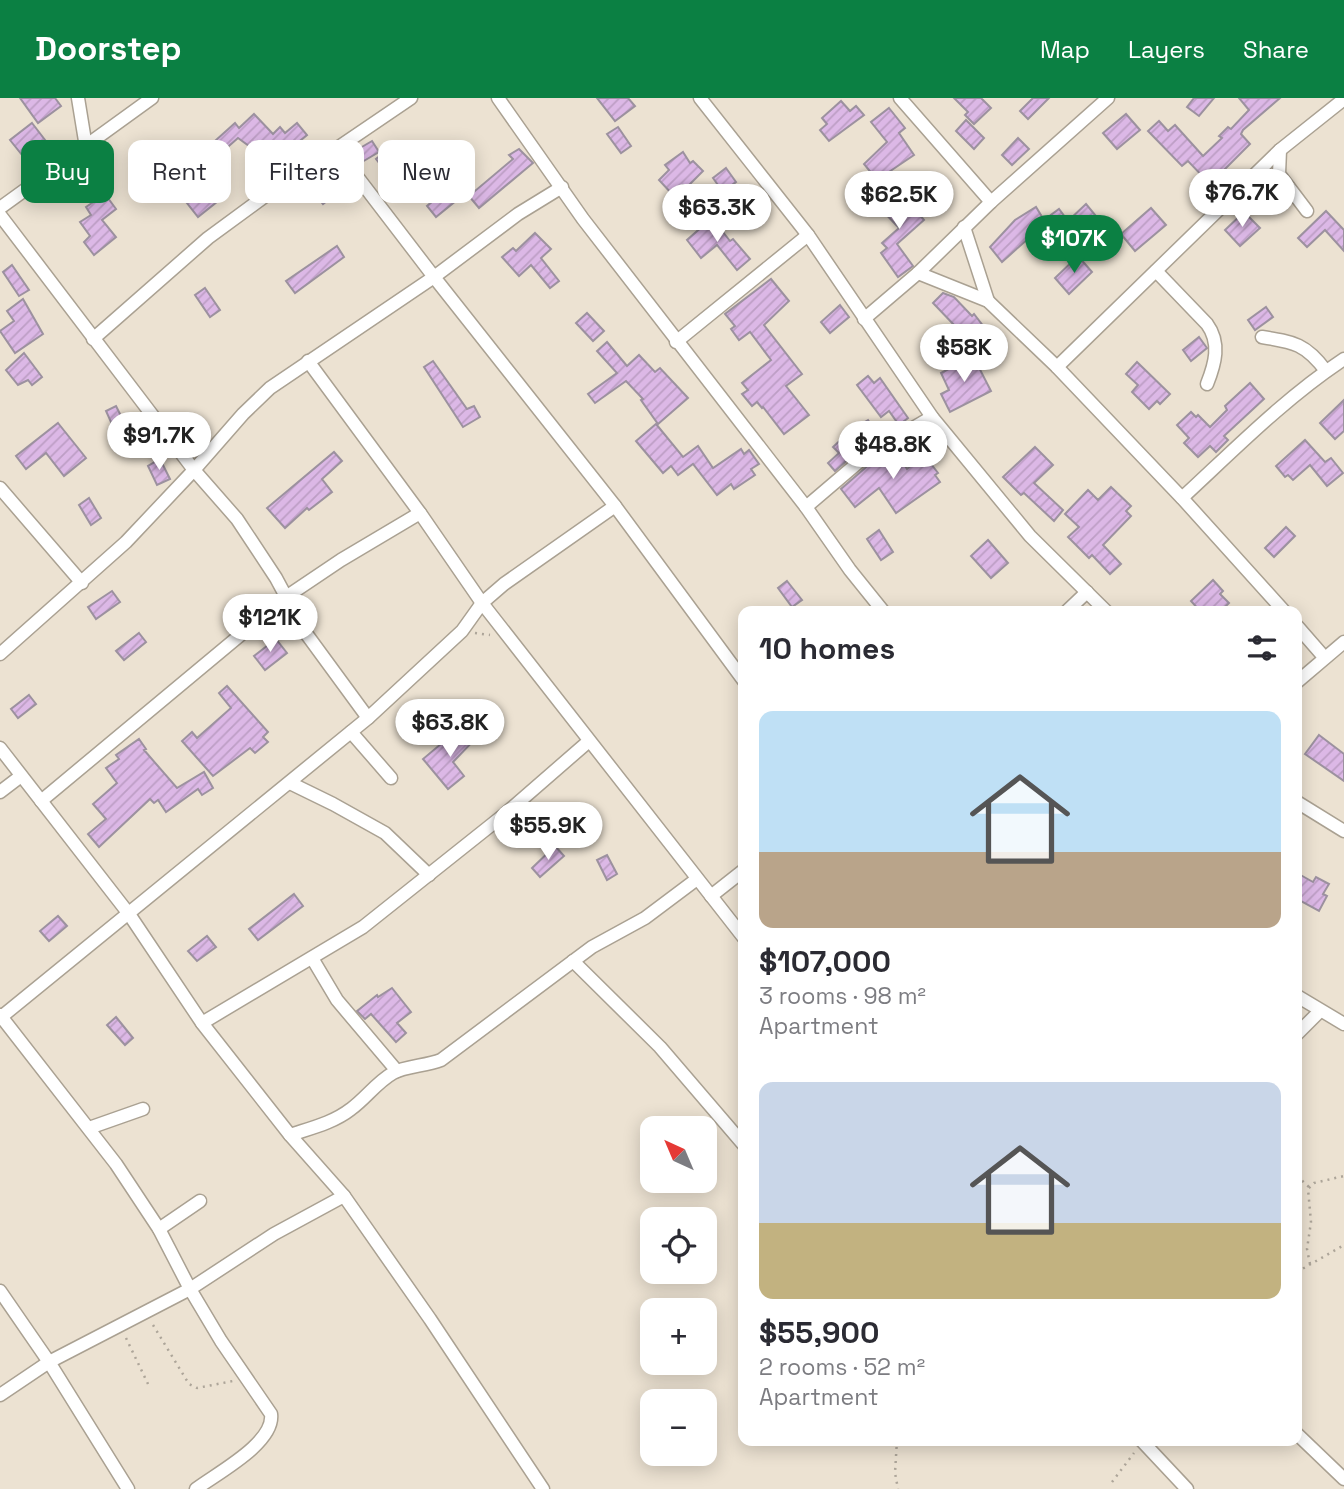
<!DOCTYPE html>
<meta charset="utf-8">
<style>
body{margin:0;font-family:"Space Grotesk",sans-serif;background:#f7f7f7;color:#2b2b33;height:100vh;display:flex;flex-direction:column;font-size:26px;white-space:nowrap}
*{box-sizing:border-box;margin:0}
p{font-size:23px;color:#7c7c81}
.icon{flex:none;width:38px;height:38px;fill:none;stroke:currentColor;stroke-width:2;stroke-linecap:round;stroke-linejoin:round}
.map{position:relative;flex:1;overflow:hidden}
.panel{position:absolute;left:738px;top:508px;width:564px;height:840px;display:flex;flex-direction:column;background:#fff;border-radius:14px;box-shadow:0 4px 18px #0003}
.panel>*{flex:none}
.top-card{position:absolute;left:21px;top:42px;width:612px;height:63px;display:flex;gap:14px}
.needle{width:46px;rotate:316deg}
.controls{position:absolute;left:640px;top:1018px;display:grid;gap:14px}
.controls a{display:grid;place-items:center;width:77px;height:77px;border-radius:14px;background:#fff;box-shadow:0 4px 18px #0003;font-size:35px}
.price{position:absolute;translate:-50% -60px;padding:0 16px;border-radius:24px;background:#fff;color:#222;font-size:23px;line-height:46px;filter:drop-shadow(0 2px 4px #0008)}
.price::after{content:'';position:absolute;left:50%;top:42px;width:21px;height:16px;margin-left:-10px;background:inherit;clip-path:polygon(0 0,100% 0,50% 100%)}
.price.selected{background:#0b8043;color:#fff}
ul{padding:0;list-style:none}
li{display:grid;align-content:center;gap:14px;height:371px;padding:0 21px}
li span{display:grid;place-items:center;height:217px;border-radius:14px;color:#555}
li>.icon{margin-inline-start:auto}
span .icon{width:126px;height:126px;fill:#fffc;stroke-width:1}
li b{font-size:30px}
h2{display:flex;justify-content:space-between;align-items:center;height:84px;padding:0 21px;font-size:30px}
.pill{padding:0 24px;border-radius:14px;background:#fff;box-shadow:0 4px 18px #0003;font-size:24px;line-height:63px}
.pill.selected{background:#0b8043;color:#fff}
header{display:flex;align-items:center;gap:42px;box-sizing:border-box;height:98px;padding:0 35px;background:#0b8043;color:#fff}
header strong{font-size:33px}
nav{display:flex;gap:38px;margin-inline-start:auto;font-size:24px}
.map>svg:first-child{display:block}
.building{fill:url(#building-hatch);stroke:#9c919f;stroke-width:2}
.lines{fill:none;stroke-linecap:round;stroke-linejoin:round}
.minor-casing{stroke:#aaa192;stroke-width:15}
.path{stroke:#ada599;stroke-width:2.5;stroke-dasharray:2 5;stroke-linecap:butt}
.minor{stroke:#fff;stroke-width:12}
</style>
<header>
<strong>Doorstep</strong>
<nav><a>Map</a><a>Layers</a><a>Share</a></nav>
</header>
<div class="map">
<svg width="1344" height="1391" viewBox="0 0 1344 1391">
<defs>
<pattern id="building-hatch" width="6" height="6" patternUnits="userSpaceOnUse" patternTransform="scale(1.75)"><rect width="6" height="6" fill="#dcb8e6"/><path d="M-1 1l2-2M0 6l6-6M5 7l2-2" fill="none" stroke="#bd9ec5"/></pattern>
</defs>
<rect width="100%" height="100%" fill="#ece2d2"/>
<g class="building">
<path d="M20 0H55L61 8 38 25Z"/>
<path d="M597 0H628L635 8 615 23Z"/>
<path d="M954 0H981L991 10 974 26 965 17 968 14Z"/>
<path d="M1033 0H1049L1028 21 1020 13Z"/>
<path d="M1194 0H1214L1199 18 1187 9Z"/>
<path d="M1239 0H1280L1243 32 1241 36 1250 46 1210 86 1188 63 1182 68 1148 33 1159 23 1168 33 1175 27 1203 58 1222 40 1219 38 1228 29 1231 31 1249 12Z"/>
<path d="M841 3 850 13 856 8 864 17 829 43 820 32 827 26 822 20Z"/>
<path d="M889 10 905 30 899 35 914 57 877 82 864 66 887 44 871 24Z"/>
<path d="M254 16 273 36 280 29 285 35 297 25 307 37 295 47 299 52 280 68 257 43 249 48 238 40 214 61 206 51 235 25 239 30Z"/>
<path d="M1126 16 1140 32 1117 51 1103 35Z"/>
<path d="M966 22 984 40 974 51 956 33Z"/>
<path d="M32 25 52 51 30 67 10 42Z"/>
<path d="M618 29 631 48 621 55 607 36Z"/>
<path d="M1018 40 1029 51 1012 67 1002 57Z"/>
<path d="M372 43 379 54 362 64 355 53Z"/>
<path d="M394 47 405 62 417 53 424 62 394 84 376 61Z"/>
<path d="M519 51 533 65 479 110 469 98 513 61 509 57Z"/>
<path d="M683 54 690 65 693 63 703 73 686 90 683 87 673 97 659 82 669 72 665 67Z"/>
<path d="M186 64 218 103 198 119 187 105 190 102 170 76Z"/>
<path d="M726 70 736 84 723 94 713 80Z"/>
<path d="M457 83 467 94 436 119 427 108Z"/>
<path d="M330 84 338 94 323 106 315 96Z"/>
<path d="M897 93 904 103 906 101 924 122 897 146 913 168 898 179 881 155 887 150 882 145 899 130 877 107Z"/>
<path d="M105 96 116 111 102 122 116 139 94 157 84 144 90 138 80 124 91 117 86 109Z"/>
<path d="M1086 106 1096 118 1045 157 1030 139 1002 164 990 149 1015 122 1036 109 1044 122 1059 111 1068 123Z"/>
<path d="M1151 110 1166 127 1135 153 1121 136Z"/>
<path d="M1326 113 1344 132V153L1325 132 1307 149 1298 140Z"/>
<path d="M1244 114 1260 130 1240 148 1225 132Z"/>
<path d="M712 120 730 143 733 141 750 161 737 172 717 147 701 160 687 142Z"/>
<path d="M535 135 551 151 541 160 559 183 550 190 531 167 519 178 502 159 513 150 516 153Z"/>
<path d="M337 148 344 159 295 195 286 183Z"/>
<path d="M1078 158 1092 174 1069 196 1055 180Z"/>
<path d="M12 167 29 192 19 198 3 174Z"/>
<path d="M771 181 789 203 764 227 802 276 786 288 809 317 784 336 763 309 762 310 757 304 752 308 742 296 748 292 742 285 771 262 750 234 739 242 731 231 735 228 725 216Z"/>
<path d="M205 190 220 212 210 219 195 197Z"/>
<path d="M943 195 954 199 972 218 974 216 984 229 977 234 983 242 966 255 950 234 956 229 933 205Z"/>
<path d="M23 201 43 236 15 255 0 233 14 223 7 213Z"/>
<path d="M840 207 849 219 830 235 821 224Z"/>
<path d="M1266 209 1273 219 1255 232 1248 222Z"/>
<path d="M587 215 604 233 593 243 576 225Z"/>
<path d="M1199 239 1207 250 1191 263 1183 252Z"/>
<path d="M607 244 627 268 639 257 655 274 660 270 688 300 658 326 641 302 643 301 626 283 595 305 588 296 617 275 597 253Z"/>
<path d="M24 255 42 279 32 287 28 282 18 287 6 272Z"/>
<path d="M973 258 991 293 950 314 941 296 949 292 941 275Z"/>
<path d="M433 263 467 311 474 308 480 319 463 329 424 269Z"/>
<path d="M1137 264 1170 296 1160 306 1157 303 1149 311 1132 294 1138 287 1126 276Z"/>
<path d="M868 278 874 285 880 280 908 320 899 327 889 313 881 319 857 287Z"/>
<path d="M1250 285 1264 301 1224 338 1228 342 1216 354 1210 348 1198 359 1184 345 1189 340 1177 327 1191 314 1196 319 1198 317 1210 329 1227 312 1225 308Z"/>
<path d="M1344 302V333L1335 341 1320 325Z"/>
<path d="M116 308 126 328 115 333 106 313Z"/>
<path d="M868 322 879 340 861 350 835 373 828 365 839 355 833 349 846 337 845 336Z"/>
<path d="M58 325 86 360 64 378 46 355 26 371 16 358Z"/>
<path d="M656 326 683 359 698 348 713 370 741 351 744 356 749 352 759 366 751 371 755 377 734 391 731 386 717 397 693 366 678 377 671 368 663 375 636 343Z"/>
<path d="M1305 342 1325 364 1331 360 1343 375 1327 388 1310 367 1293 382 1288 377 1285 379 1276 368Z"/>
<path d="M1035 349 1053 367 1034 385 1063 412 1054 423 1024 395 1021 397 1003 379Z"/>
<path d="M895 352 907 371 924 357 938 375 935 377 940 384 896 415 879 390 855 409 841 391 872 364Z"/>
<path d="M334 354 342 363 322 381 332 394 309 412 307 410 285 430 267 410Z"/>
<path d="M160 361 170 381 157 387 148 368Z"/>
<path d="M1111 389 1131 408 1126 413 1131 418 1103 447 1121 466 1110 476 1092 457 1089 460 1068 439 1079 429 1065 416 1088 392 1098 402Z"/>
<path d="M89 400 101 420 91 427 79 407Z"/>
<path d="M1286 429 1295 438 1274 459 1265 450Z"/>
<path d="M879 432 893 454 881 462 867 441Z"/>
<path d="M988 442 1008 465 991 480 971 458Z"/>
<path d="M1213 482 1223 493 1220 496 1229 505 1221 513H1200L1191 503Z"/>
<path d="M787 483 802 502 792 509 778 490Z"/>
<path d="M112 493 120 504 96 521 88 509Z"/>
<path d="M139 535 146 544 124 562 116 553Z"/>
<path d="M276 541 287 555 265 572 254 558Z"/>
<path d="M227 588 268 634 263 639 268 644 255 655 250 650 213 678 182 643 192 634 197 640 231 610 219 595Z"/>
<path d="M29 597 36 606 18 620 11 611Z"/>
<path d="M470 629 478 638 453 664 464 678 448 691 423 661 442 645 448 651Z"/>
<path d="M1319 637 1344 656V683L1305 656Z"/>
<path d="M139 641 146 651 144 652 177 690 204 674 213 690 202 697 198 691 166 714 158 702 154 705 150 701 99 749 88 736 106 721 93 706 117 685 106 670 119 661 116 657Z"/>
<path d="M555 748 564 758 540 779 532 770Z"/>
<path d="M607 757 617 776 607 782 597 762Z"/>
<path d="M1297 775 1313 784 1316 779 1329 786 1323 796 1327 798 1319 813 1297 801Z"/>
<path d="M294 796 303 808 258 842 249 831Z"/>
<path d="M58 818 67 828 49 843 40 833Z"/>
<path d="M207 838 216 849 197 863 188 853Z"/>
<path d="M392 890 411 914 397 925 406 935 396 944 371 916 365 921 357 913 377 897 378 899Z"/>
<path d="M116 919 133 940 125 947 107 927Z"/>
</g>
<g class="lines">
<g class="minor-casing">
<g id="minor">
<path d="M78 0 86 49"/>
<path d="M498 0 583 121 806 409 850 472 883 513"/>
<path d="M700 0 808 137 932 319 1030 438 1106 513"/>
<path d="M900 0 991 104"/>
<path d="M1280 52 1279 76 1307 113"/>
<path d="M562 89 518 116 434 179 615 408 744 583"/>
<path d="M0 110 152 0"/>
<path d="M0 117 194 372 237 421 276 480 305 534 368 620"/>
<path d="M964 129 988 203"/>
<path d="M1156 173 1207 226C1221 245 1215 266 1207 286"/>
<path d="M918 175 988 203 1057 269 1182 400 1284 513"/>
<path d="M864 221 918 175 991 104 1108 0"/>
<path d="M1262 239C1294 244 1306 246 1326 273"/>
<path d="M93 241 208 140 268 96 336 51"/>
<path d="M676 244 808 137"/>
<path d="M308 263 420 415 482 505 744 840"/>
<path d="M1057 269 1280 52 1344 1"/>
<path d="M0 390 82 485"/>
<path d="M1182 400C1234 352 1285 300 1344 261"/>
<path d="M806 409 867 357 932 319"/>
<path d="M1067 513 1087 494"/>
<path d="M1297 528 1324 559"/>
<path d="M0 556 126 444 194 372 243 316 270 290 434 179 336 51 411 0"/>
<path d="M1297 584 1344 544"/>
<path d="M351 634 391 680"/>
<path d="M0 650 129 816 202 925 290 1037 344 1098 430 1221 543 1391"/>
<path d="M290 685 333 706 385 735 429 777"/>
<path d="M0 694 21 678"/>
<path d="M41 703 286 499 341 462 420 415"/>
<path d="M1297 704 1344 733"/>
<path d="M711 798 744 772"/>
<path d="M312 860 337 902 397 973"/>
<path d="M573 863 660 949 744 1047"/>
<path d="M1297 898 1344 926"/>
<path d="M0 917 116 1066 159 1131 190 1191 221 1243 271 1316C275 1345 217 1375 196 1391"/>
<path d="M0 920 368 620 462 533 482 505 504 486 615 408"/>
<path d="M202 925 363 829 505 716 589 643"/>
<path d="M1297 936 1320 913"/>
<path d="M89 1030 143 1011"/>
<path d="M290 1037C311 1030 333 1025 351 1011 366 1000 377 984 393 975 405 968 426 968 441 962L592 849 645 820 697 781"/>
<path d="M159 1131 200 1103"/>
<path d="M0 1193 49 1264 128 1391"/>
<path d="M0 1297 49 1264 190 1191 274 1136 344 1098"/>
<path d="M1297 1336 1344 1381"/>
<path d="M1141 1342 1187 1391"/>
</g>
</g>
<g class="path">
<path d="M475 535 490 537"/>
<path d="M1297 1078 1309 1089"/>
<path d="M1310 1166 1307 1151 1311 1124 1308 1091 1314 1085 1344 1078"/>
<path d="M1297 1174 1344 1147"/>
<path d="M153 1227 189 1286 197 1290 233 1283"/>
<path d="M126 1240 149 1288"/>
<path d="M897 1342 895 1375 898 1391"/>
<path d="M1112 1384 1134 1355"/>
</g>
<use href="#minor" class="minor"/>
</g>
</svg>
<div class="controls">
<a><svg class="needle" viewBox="-14 -14 28 28"><path d="M0-13l5 13h-10z" fill="#e53935"/><path d="M0 13l5-13h-10z" fill="#7c7c81"/></svg></a>
<a><svg class="icon" aria-label="locate" viewBox="0 0 24 24"><circle cx="12" cy="12" r="6"/><path d="M12 2v4M12 18v4M2 12h4M18 12h4"/></svg></a>
<a>+</a>
<a>−</a>
</div>
<b class="price" style="left:1242px;top:131px">$76.7K</b>
<b class="price" style="left:899px;top:133px">$62.5K</b>
<b class="price" style="left:717px;top:146px">$63.3K</b>
<b class="price selected" style="left:1074px;top:177px">$107K</b>
<b class="price" style="left:964px;top:286px">$58K</b>
<b class="price" style="left:159px;top:374px">$91.7K</b>
<b class="price" style="left:893px;top:383px">$48.8K</b>
<b class="price" style="left:270px;top:556px">$121K</b>
<b class="price" style="left:450px;top:661px">$63.8K</b>
<b class="price" style="left:548px;top:764px">$55.9K</b>
<div class="top-card">
<a class="pill selected">Buy</a>
<a class="pill">Rent</a>
<a class="pill">Filters</a>
<a class="pill">New</a>
</div>
<section class="panel">
<h2>10 homes<svg class="icon" aria-label="filters" viewBox="0 0 24 24"><path d="M4 7h16M4 17h16"/><circle cx="9" cy="7" r="2"/><circle cx="15" cy="17" r="2"/></svg></h2>
<ul>
<li><span style="background:linear-gradient(#bfe0f5 65%,#b9a48a 0)"><svg class="icon" aria-label="home" viewBox="0 0 24 24"><path d="M3 11l9-7 9 7M6 9v11h12V9"/></svg></span><div><b>$107,000</b><p>3 rooms · 98 m²</p><p>Apartment</p></div></li>
<li><span style="background:linear-gradient(#c9d6e8 65%,#c2b280 0)"><svg class="icon" aria-label="home" viewBox="0 0 24 24"><path d="M3 11l9-7 9 7M6 9v11h12V9"/></svg></span><div><b>$55,900</b><p>2 rooms · 52 m²</p><p>Apartment</p></div></li>
</ul>
</section>
</div>
